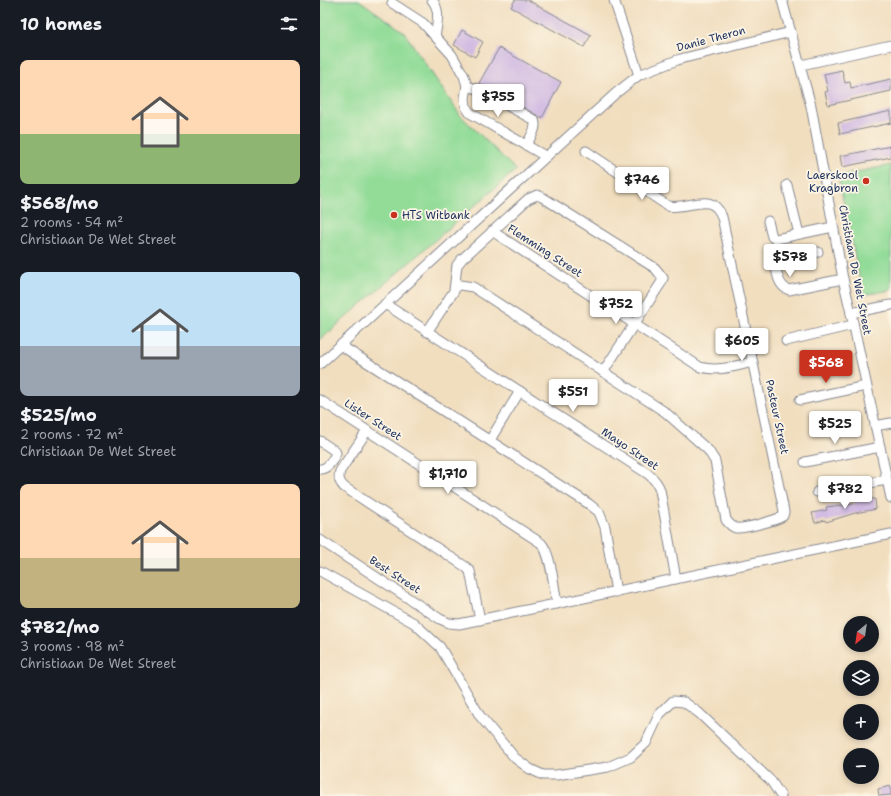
<!DOCTYPE html>
<meta charset="utf-8">
<style>
body{margin:0;font-family:"Shantell Sans",sans-serif;background:#242831;color:#f1f3f6;height:100vh;display:flex;flex-direction:column;font-size:15px;white-space:nowrap}
*{box-sizing:border-box;margin:0}
p{font-size:13px;color:#9ea1a6}
.icon{flex:none;width:22px;height:22px;fill:none;stroke:currentColor;stroke-width:2;stroke-linecap:round;stroke-linejoin:round}
.map{position:relative;flex:1;overflow:hidden}
.panel{display:flex;flex-direction:column;background:#171b24;width:320px}
.panel>*{flex:none}
.needle{width:26px;rotate:209deg}
.buttons{position:absolute;left:523px;top:616px;display:grid;gap:8px}
.buttons a{display:grid;place-items:center;width:36px;height:36px;border-radius:50%;background:#171b24;box-shadow:0 2px 6px #0003;font-size:20px}
.price{position:absolute;translate:-50% -34px;padding:0 9px;border-radius:4px;background:#fff;color:#222;font-size:13px;line-height:26px;filter:drop-shadow(0 1px 2px #0008)}
.price::after{content:'';position:absolute;left:50%;top:24px;width:12px;height:9px;margin-left:-6px;background:inherit;clip-path:polygon(0 0,100% 0,50% 100%)}
.price.on{background:#c8321e;color:#fff}
ul{padding:0;list-style:none}
li{display:grid;align-content:center;gap:8px;height:212px;padding:0 20px}
li span{display:grid;place-items:center;height:124px;border-radius:8px;color:#555}
li>.icon{margin-inline-start:auto}
span .icon{width:72px;height:72px;fill:#fffc;stroke-width:1}
li b{font-size:17px}
h2{display:flex;justify-content:space-between;align-items:center;height:48px;padding:0 20px;font-size:17px}
main{display:flex;flex:1;min-height:0}
.map>svg:first-child{display:block}
.green{fill:#92dc98;stroke:#56867b}
.building{fill:#cdb6e2}
.lines{fill:none;stroke-linecap:round;stroke-linejoin:round}
.minor-casing{stroke:#86868e;stroke-width:11}
.minor{stroke:#fff;stroke-width:9}
.poi-dot{fill:#c8321e;stroke:#fcf5e5;stroke-width:1.5}
.labels{text-anchor:middle;dominant-baseline:central;stroke-width:3.5;stroke-linejoin:round;paint-order:stroke}
.street-label{font-size:11px;fill:#1b2f5e;stroke:#fcf5e5}
.poi-label{font-size:11px;fill:#1b2f5e;stroke:#fcf5e5;text-anchor:end}
</style>
<main>
<section class="panel">
<h2>10 homes<svg class="icon" aria-label="filters" viewBox="0 0 24 24"><path d="M4 7h16M4 17h16"/><circle cx="9" cy="7" r="2"/><circle cx="15" cy="17" r="2"/></svg></h2>
<ul>
<li><span style="background:linear-gradient(#ffd9b3 60%,#8fb573 0)"><svg class="icon" aria-label="home" viewBox="0 0 24 24"><path d="M3 11l9-7 9 7M6 9v11h12V9"/></svg></span><div><b>$568/mo</b><p>2 rooms · 54 m²</p><p>Christiaan De Wet Street</p></div></li>
<li><span style="background:linear-gradient(#bfe0f5 60%,#9aa5b1 0)"><svg class="icon" aria-label="home" viewBox="0 0 24 24"><path d="M3 11l9-7 9 7M6 9v11h12V9"/></svg></span><div><b>$525/mo</b><p>2 rooms · 72 m²</p><p>Christiaan De Wet Street</p></div></li>
<li><span style="background:linear-gradient(#ffd9b3 60%,#c2b280 0)"><svg class="icon" aria-label="home" viewBox="0 0 24 24"><path d="M3 11l9-7 9 7M6 9v11h12V9"/></svg></span><div><b>$782/mo</b><p>3 rooms · 98 m²</p><p>Christiaan De Wet Street</p></div></li>
</ul>
</section>
<div class="map">
<svg width="571" height="796" viewBox="0 0 571 796">
<rect width="100%" height="100%" fill="#fcf5e5"/>
<filter id="ink" filterUnits="userSpaceOnUse"><feTurbulence type="fractalNoise" baseFrequency=".025" numOctaves="2"/><feDisplacementMap in="SourceGraphic" scale="8" xChannelSelector="R" yChannelSelector="G"/><feConvolveMatrix kernelMatrix="1 2 1 2 8 2 1 2 1" color-interpolation-filters="sRGB"/></filter>
<filter id="wash" filterUnits="userSpaceOnUse"><feTurbulence type="fractalNoise" baseFrequency=".012" numOctaves="4" result="noise"/><feDisplacementMap in="SourceGraphic" scale="16" xChannelSelector="R" yChannelSelector="G"/><feGaussianBlur stdDeviation="0.9" result="paint"/><feColorMatrix in="noise" values="0 0 0 0 0 0 0 0 0 0 0 0 0 0 0 0 0 1.4 0 .05"/><feComposite in="paint" operator="in"/></filter>
<g filter="url(#wash)">
<rect width="100%" height="100%" fill="#f1debf"/>
<g class="green">
<path d="M0 0H39L84 32 140 115 196 170 0 340Z"/>
<path d="M571 165V290L543 295 518 176Z"/>
</g>
<g id="blocks">
<g class="building">
<path d="M195 0H208L271 35 264 47 191 7Z"/>
<path d="M142 30 163 42 155 57 134 45Z"/>
<path d="M179 48 241 82 222 118 159 83Z"/>
<path d="M522 70 525 83 530 82 531 88 571 79V91L508 105 505 92 508 91 504 74Z"/>
<path d="M571 111V123L520 134 518 123Z"/>
<path d="M571 146V157L522 167 520 156Z"/>
<path d="M547 493 549 498 555 499 556 509 535 513 506 522 505 520 495 523 492 513 507 510 506 507 533 504Z"/>
<path d="M571 786V795L559 796 558 789Z"/>
</g>
</g>
</g>
<g filter="url(#ink)">
<use href="#blocks" fill-opacity="0" stroke="#86868e" stroke-width="1"/>
<g class="lines">
<g class="minor-casing">
<g id="minor">
<path d="M112 0C121 10 117 24 115 37"/>
<path d="M294 0 319 75"/>
<path d="M462 0 491 106 523 279 531 313 571 498"/>
<path d="M72 3 103 23 132 55 144 76 147 86 145 98 146 107 150 113 225 156 228 155 296 93 319 75 360 59 471 32"/>
<path d="M481 65 571 45"/>
<path d="M147 86 157 89 214 120C218 128 210 138 206 145"/>
<path d="M467 185 479 234"/>
<path d="M448 221 452 237 456 239 513 227"/>
<path d="M172 231 380 367C398 372 415 366 433 362"/>
<path d="M498 252 462 259 457 262C455 272 459 287 469 290L523 279"/>
<path d="M136 286 140 285 153 287 345 412 388 450 395 461 406 520C409 523 411 527 416 528 423 529 455 521 463 516L464 512 463 506 402 217C392 190 370 210 348 206L266 151"/>
<path d="M65 304 328 474C333 478 338 483 340 490L356 579"/>
<path d="M531 313 571 305"/>
<path d="M107 332 134 291 137 265 142 259 208 199 217 195 222 197 335 268 343 278 341 283 283 372"/>
<path d="M466 341 533 325"/>
<path d="M20 345 269 504 279 512 285 527 296 592"/>
<path d="M0 364 228 155"/>
<path d="M0 400 221 543C231 553 234 588 237 604"/>
<path d="M480 400 546 386"/>
<path d="M555 426 571 423"/>
<path d="M47 431 20 471C18 478 19 482 24 487L146 567 150 571 160 620"/>
<path d="M170 440 200 391"/>
<path d="M0 441 15 451 16 453C13 460 8 469 0 469"/>
<path d="M485 462 560 447"/>
<path d="M497 492 567 480"/>
<path d="M0 540 120 619 129 623 139 624 571 534"/>
<path d="M0 571 94 623 120 647 160 716 195 758 210 769 223 775H236L288 767 311 757 326 743 339 715 353 701 364 702 379 713 451 781 461 796"/>
</g>
</g>
<use href="#minor" class="minor"/>
</g>
</g>
<g class="poi-dot">
<circle cx="546" cy="181" r="4"/>
<circle cx="74" cy="215" r="4"/>
</g>
<g class="labels">
<g class="street-label">
<text transform="translate(391 39) rotate(-15)">Danie Theron</text>
<text transform="translate(225 251) rotate(33)">Flemming Street</text>
<text transform="translate(535 270) rotate(79)">Christiaan De Wet Street</text>
<text transform="translate(457 417) rotate(78)">Pasteur Street</text>
<text transform="translate(53 420) rotate(33)">Lister Street</text>
<text transform="translate(310 449) rotate(34)">Mayo Street</text>
<text transform="translate(75 575) rotate(33)">Best Street</text>
</g>
<g class="poi-label">
<text x="538" y="175">Laerskool<tspan x="538" dy="13">Kragbron</tspan></text>
<text x="82" y="215" text-anchor="start">HTS Witbank</text>
</g>
</g>
</svg>
<div class="buttons">
<a><svg class="needle" viewBox="-14 -14 28 28"><path d="M0-13l5 13h-10z" fill="#e53935"/><path d="M0 13l5-13h-10z" fill="#9ea1a6"/></svg></a>
<a><svg class="icon" aria-label="layers" viewBox="0 0 24 24"><path d="M12 4l9 5-9 5-9-5zM3 14l9 5 9-5"/></svg></a>
<a>+</a>
<a>−</a>
</div>
<b class="price" style="left:178px;top:118px">$755</b>
<b class="price" style="left:322px;top:201px">$746</b>
<b class="price" style="left:470px;top:278px">$578</b>
<b class="price" style="left:296px;top:325px">$752</b>
<b class="price" style="left:422px;top:362px">$605</b>
<b class="price on" style="left:506px;top:384px">$568</b>
<b class="price" style="left:253px;top:413px">$551</b>
<b class="price" style="left:515px;top:445px">$525</b>
<b class="price" style="left:128px;top:495px">$1,710</b>
<b class="price" style="left:525px;top:510px">$782</b>
</div>
</main>
